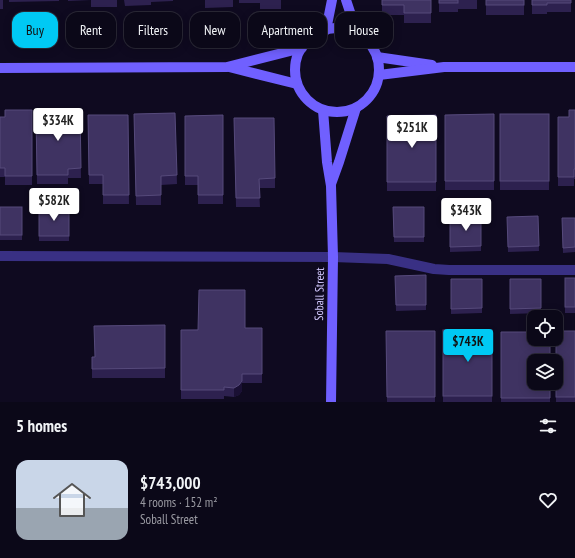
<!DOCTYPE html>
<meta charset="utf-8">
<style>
body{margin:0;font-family:"PT Sans Narrow",sans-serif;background:#191625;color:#f1f3f6;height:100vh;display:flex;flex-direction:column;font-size:15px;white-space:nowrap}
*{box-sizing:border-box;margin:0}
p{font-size:13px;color:#9a9aa2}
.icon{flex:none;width:22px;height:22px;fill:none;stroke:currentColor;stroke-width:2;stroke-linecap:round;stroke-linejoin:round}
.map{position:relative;height:402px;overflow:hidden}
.side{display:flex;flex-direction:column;background:#0b0818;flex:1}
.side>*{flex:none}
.hud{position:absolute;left:12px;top:12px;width:551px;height:36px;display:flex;gap:8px}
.controls{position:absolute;left:527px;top:310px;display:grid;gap:8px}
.controls a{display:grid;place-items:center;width:36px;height:36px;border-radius:8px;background:#0b0818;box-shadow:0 2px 10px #0003,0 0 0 1px #2b2937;font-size:20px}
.price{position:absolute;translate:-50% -34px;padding:0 9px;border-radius:4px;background:#fff;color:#222;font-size:13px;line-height:26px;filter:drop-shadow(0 1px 2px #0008)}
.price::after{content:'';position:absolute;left:50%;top:24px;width:12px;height:9px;margin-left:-6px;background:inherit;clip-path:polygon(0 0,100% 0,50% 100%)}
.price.active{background:#00c9f4;color:#111}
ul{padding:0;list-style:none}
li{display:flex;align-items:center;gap:12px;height:100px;padding:0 16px}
li span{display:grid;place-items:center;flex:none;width:112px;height:80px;border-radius:12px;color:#555}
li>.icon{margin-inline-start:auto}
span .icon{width:48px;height:48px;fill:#fffc;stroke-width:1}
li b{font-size:17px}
h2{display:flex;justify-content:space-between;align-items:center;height:48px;padding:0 16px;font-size:17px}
.tag{padding:0 14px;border-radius:12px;background:#0b0818;box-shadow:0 2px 10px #0003,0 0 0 1px #2b2937;font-size:14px;line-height:36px}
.tag.active{background:#00c9f4;color:#111}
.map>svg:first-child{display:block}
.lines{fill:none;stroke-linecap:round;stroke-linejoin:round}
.lane{stroke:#393084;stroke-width:10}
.secondary{stroke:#7060ff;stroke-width:10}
.wall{fill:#2d214f}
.shaded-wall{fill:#1a1034}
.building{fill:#3f3362;stroke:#564a7b}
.labels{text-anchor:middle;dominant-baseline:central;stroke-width:4;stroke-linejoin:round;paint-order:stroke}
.street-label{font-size:12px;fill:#d3c9ff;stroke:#0f0a20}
</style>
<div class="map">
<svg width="575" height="402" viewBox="0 0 575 402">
<rect width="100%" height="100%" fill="#0f0a20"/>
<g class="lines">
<path class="lane" d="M0 256 333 257 388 259 434 269 449 270H575"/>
<g class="secondary">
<path d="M346 0 357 33"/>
<circle cx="337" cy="70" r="42"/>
<path d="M326 30 332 0"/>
<path d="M377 57 432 65"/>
<path d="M229 67 297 84"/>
<path d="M0 68 227 67 302 48"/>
<path d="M379 75 444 67H575"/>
<path d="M323 110 327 162 331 186 333 257 331 402"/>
<path d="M331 184 339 162 356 108"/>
</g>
</g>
<g class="wall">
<rect x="0" y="0" width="3" height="9"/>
<path d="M9 0H59V1L9 2Z"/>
<path d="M68 0H117V7H91V0L68 1Z"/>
<path d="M124 0H173V1L151 2V5L125 6Z"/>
<path d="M205 0H233V7L205 8Z"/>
<path d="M239 0H281V9H260V3H239Z"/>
<path d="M382 0H431V23H404V15H382Z"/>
<path d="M439 0H477V9H458V12H439Z"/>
<rect x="486" y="0" width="38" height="15"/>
<path d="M532 0H571V12H547V14H532Z"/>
<path d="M32 110V185H5V177H0V117H5Z"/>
<path d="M80 110 81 178H68V184H37L36 114 51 113Z"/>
<path d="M575 110V179H574V186H558V117H569Z"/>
<path d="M175 113 177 184 161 185V205H136L134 114Z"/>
<path d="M494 114V190H445V115Z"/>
<rect x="500" y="114" width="49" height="76"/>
<path d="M88 115H128L129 204H103V184H89Z"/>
<path d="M223 115V204H198V185H185V116Z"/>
<path d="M436 115V191H387V116Z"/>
<path d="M234 118 275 178V188H259L260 207H236Z"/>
<rect x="0" y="207" width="22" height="33"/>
<path d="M393 207H424V242H394Z"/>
<rect x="39" y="208" width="30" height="33"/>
<path d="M481 216V251L450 252V217Z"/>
<path d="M538 216 539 251 508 252 507 217Z"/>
<path d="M562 218H575V252L563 253Z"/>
<path d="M426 275V310L396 311 395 276Z"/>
<rect x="565" y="278" width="10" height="35"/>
<path d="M451 279H482V313L451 314Z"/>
<path d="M510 279H541V313L510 314Z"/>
<path d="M165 325V378H92V357H95Z"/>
<path d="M245 328H262V383H242V391L239 395 234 397 224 396V399H181V330Z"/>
<rect x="443" y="330" width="49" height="72"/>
<path d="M386 331H435V402H387Z"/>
<path d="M575 331V402H556V340Z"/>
<path d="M501 332 550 383V402H501Z"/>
</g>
<path class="shaded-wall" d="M242 381V391L239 395 234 397V388Z"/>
<g class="building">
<path d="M382 0H431V13H404V5H382Z"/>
<rect x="439" y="0" width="19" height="3"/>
<rect x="486" y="0" width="38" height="5"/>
<path d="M532 0H571V3H547V5H532Z"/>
<path d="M5 110H32V176H5V168H0V117H5Z"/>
<path d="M51 110H80L81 168 68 169V175H37L36 114 51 113Z"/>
<path d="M569 110H575V169H574V177H558V117H569Z"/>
<path d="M175 113 177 175 161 176V195L136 196 134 114Z"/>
<path d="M494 114V181H445V115Z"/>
<rect x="500" y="114" width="49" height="67"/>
<path d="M88 115H128L129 195H103V175H89Z"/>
<path d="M223 115V195H198V176H185V116Z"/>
<path d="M436 115V182H387V116Z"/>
<path d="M234 118H274L275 178 259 179 260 198H236Z"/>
<rect x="0" y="207" width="22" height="28"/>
<path d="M393 207H424V237H394Z"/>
<rect x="39" y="208" width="30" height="28"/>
<path d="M481 216V246L450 247V217Z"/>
<path d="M538 216 539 246 508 247 507 217Z"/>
<path d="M562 218H575V247L563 248Z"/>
<path d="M426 275V305H396L395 276Z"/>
<rect x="565" y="278" width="10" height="29"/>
<path d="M451 279H482V308L451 309Z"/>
<path d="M510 279H541V308L510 309Z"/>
<path d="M199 290H245V328H262V374H242V381L239 385 234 388 224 387V390H181V330H198Z"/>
<path d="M165 325V368L92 369V357H95L94 326Z"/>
<rect x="443" y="330" width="49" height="66"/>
<path d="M386 331H435V397H387Z"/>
<rect x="556" y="331" width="19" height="66"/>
<path d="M501 332H534V339H550V361H534V383H550V398H501Z"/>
</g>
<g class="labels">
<g class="street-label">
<text transform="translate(319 294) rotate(-89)">Soball Street</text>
</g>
</g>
</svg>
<div class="controls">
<a><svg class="icon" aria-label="locate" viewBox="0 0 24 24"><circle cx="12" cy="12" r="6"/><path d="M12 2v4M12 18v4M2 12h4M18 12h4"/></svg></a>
<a><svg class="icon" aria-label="layers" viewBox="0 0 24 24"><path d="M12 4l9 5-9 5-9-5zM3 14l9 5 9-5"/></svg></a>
</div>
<b class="price" style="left:58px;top:142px">$334K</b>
<b class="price" style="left:412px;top:149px">$251K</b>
<b class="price" style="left:54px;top:222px">$582K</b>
<b class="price" style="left:466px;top:232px">$343K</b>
<b class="price active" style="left:468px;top:363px">$743K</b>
<div class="hud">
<a class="tag active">Buy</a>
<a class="tag">Rent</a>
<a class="tag">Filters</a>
<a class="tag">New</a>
<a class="tag">Apartment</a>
<a class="tag">House</a>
</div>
</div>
<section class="side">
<h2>5 homes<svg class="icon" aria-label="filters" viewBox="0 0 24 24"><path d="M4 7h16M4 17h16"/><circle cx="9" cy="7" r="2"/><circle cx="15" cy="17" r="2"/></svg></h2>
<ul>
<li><span style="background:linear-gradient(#c9d6e8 60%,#9aa5b1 0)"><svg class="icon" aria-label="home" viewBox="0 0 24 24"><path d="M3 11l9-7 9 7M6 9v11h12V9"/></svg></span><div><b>$743,000</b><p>4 rooms · 152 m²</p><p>Soball Street</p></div><svg class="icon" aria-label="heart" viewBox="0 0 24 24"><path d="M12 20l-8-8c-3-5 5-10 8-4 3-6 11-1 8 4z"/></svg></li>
</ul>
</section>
